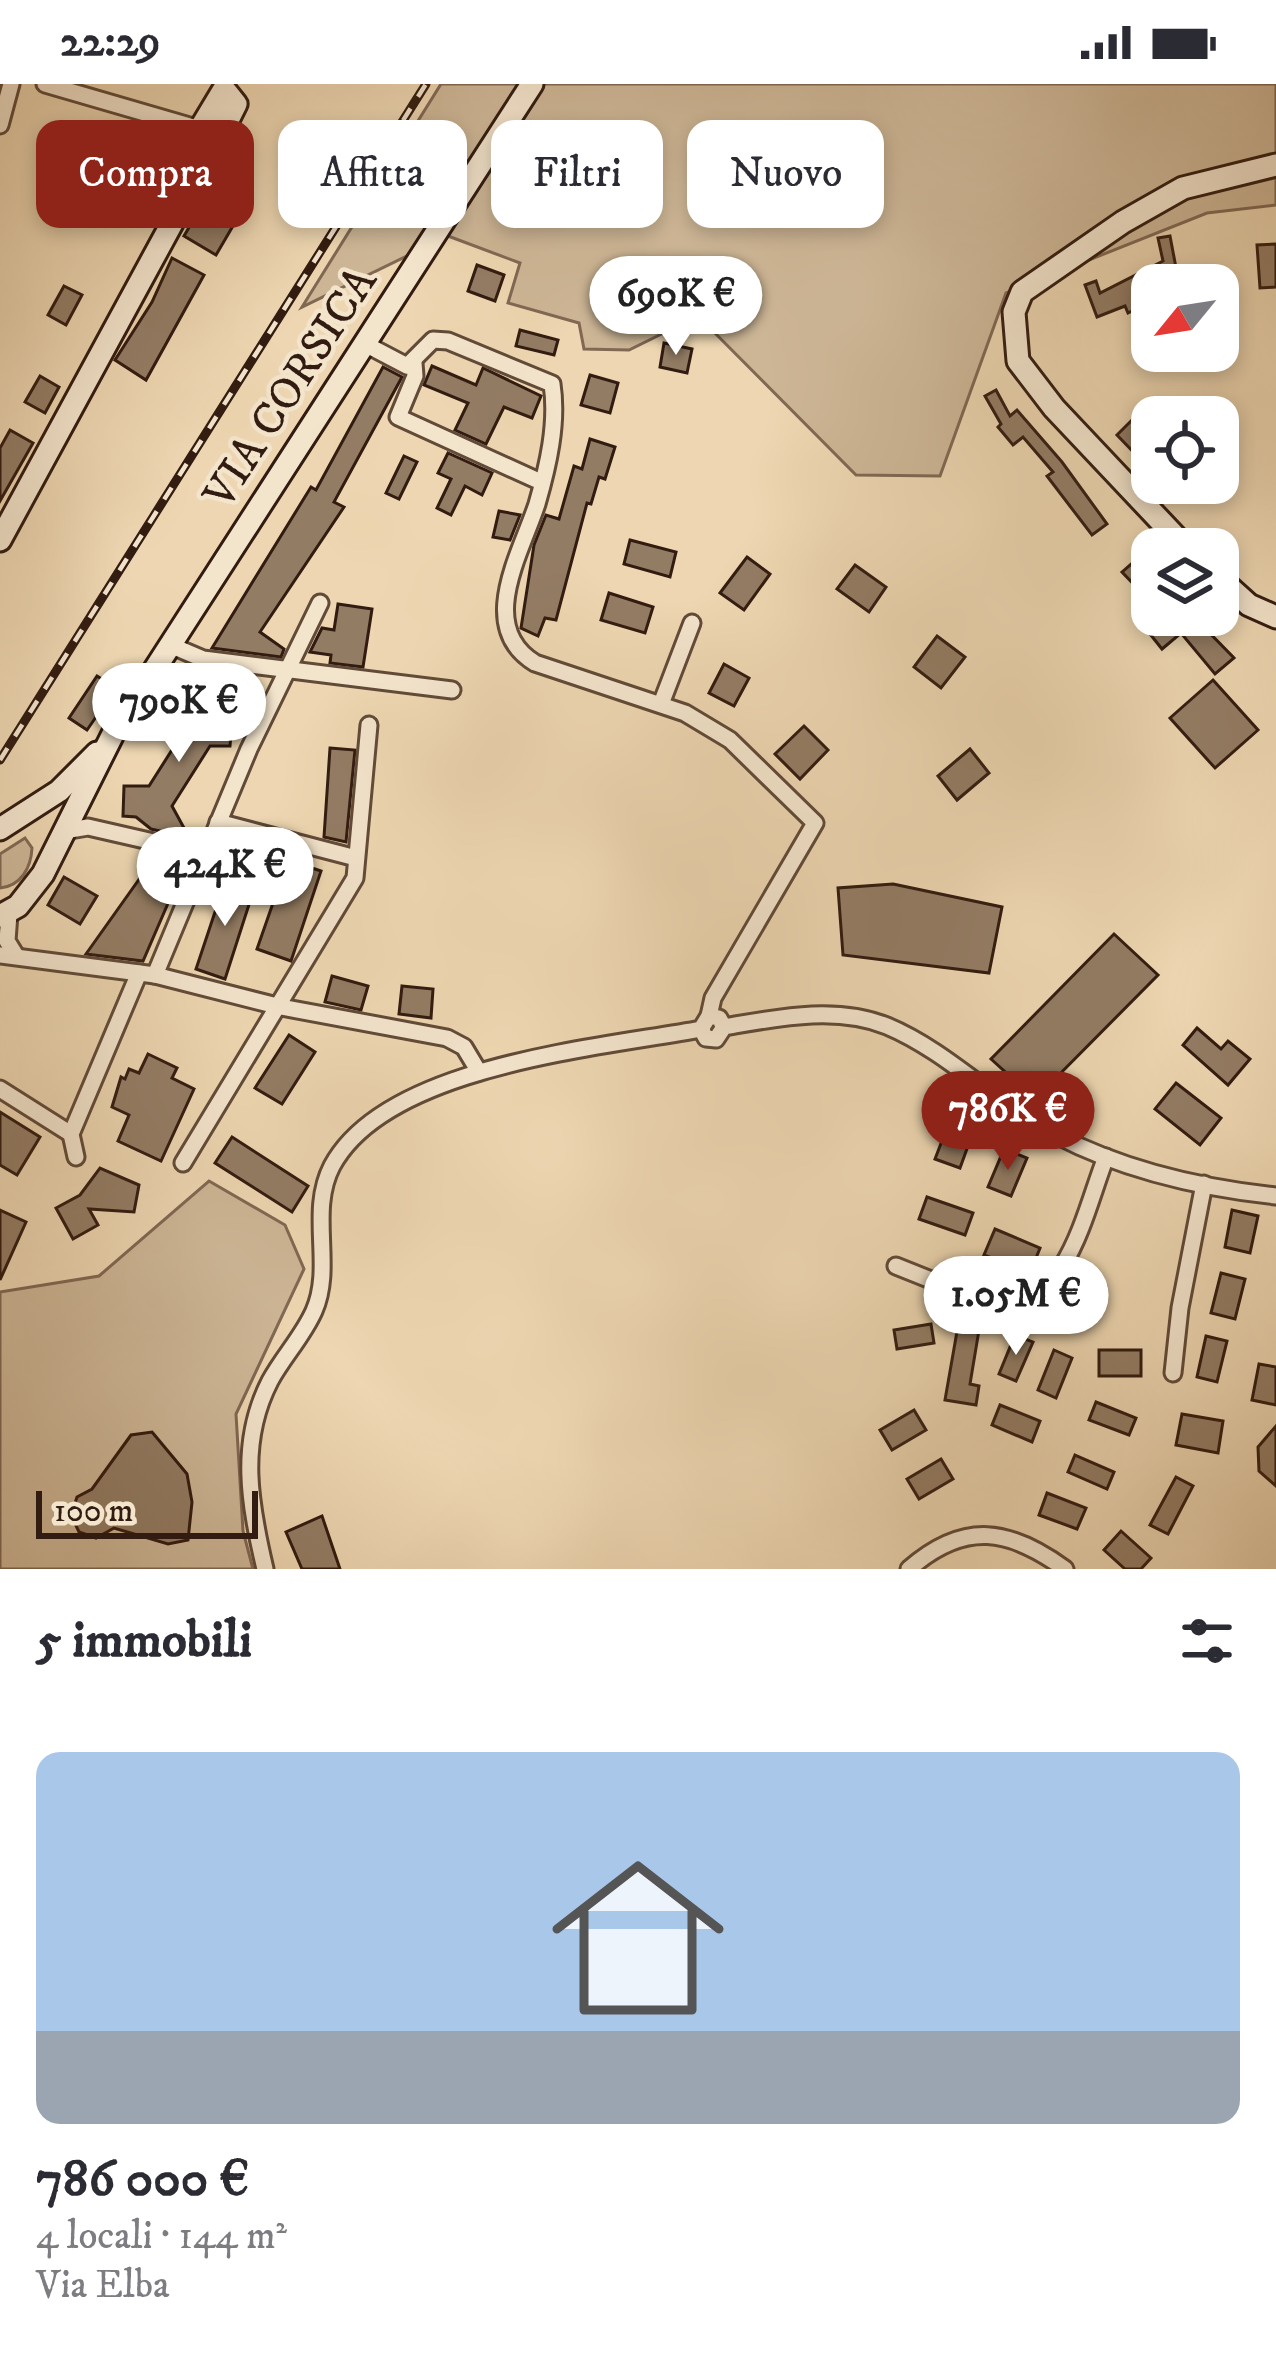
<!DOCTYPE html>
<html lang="it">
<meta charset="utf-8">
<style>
body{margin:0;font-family:"IM FELL DW Pica",serif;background:#f7f7f7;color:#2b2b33;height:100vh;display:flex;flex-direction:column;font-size:45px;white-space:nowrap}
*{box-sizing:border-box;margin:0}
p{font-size:39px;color:#7c7c81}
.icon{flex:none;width:66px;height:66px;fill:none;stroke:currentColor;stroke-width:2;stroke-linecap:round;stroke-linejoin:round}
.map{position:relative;height:1485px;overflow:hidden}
.details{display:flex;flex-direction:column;background:#fff;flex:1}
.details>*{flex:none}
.hud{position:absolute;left:36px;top:36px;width:1206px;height:108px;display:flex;gap:24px}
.needle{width:78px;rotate:240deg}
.controls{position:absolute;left:1131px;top:180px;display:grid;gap:24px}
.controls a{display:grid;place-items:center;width:108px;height:108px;border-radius:24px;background:#fff;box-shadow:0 6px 18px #0003;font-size:60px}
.scale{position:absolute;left:36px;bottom:30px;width:222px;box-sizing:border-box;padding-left:12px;border:6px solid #321b10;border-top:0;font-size:33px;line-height:42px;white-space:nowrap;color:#321b10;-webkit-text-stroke:9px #f3e4cc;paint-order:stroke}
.price{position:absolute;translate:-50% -102px;padding:0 27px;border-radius:42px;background:#fff;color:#222;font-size:39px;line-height:78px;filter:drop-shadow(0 3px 6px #0008)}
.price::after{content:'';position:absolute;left:50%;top:72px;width:36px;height:27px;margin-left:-18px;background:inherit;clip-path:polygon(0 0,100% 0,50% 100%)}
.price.on{background:#8f2418;color:#fff}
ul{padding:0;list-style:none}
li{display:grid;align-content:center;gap:24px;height:636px;padding:0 36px}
li span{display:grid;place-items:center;height:372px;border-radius:24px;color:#555}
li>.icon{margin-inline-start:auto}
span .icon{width:216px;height:216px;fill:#fffc;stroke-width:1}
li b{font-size:51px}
h2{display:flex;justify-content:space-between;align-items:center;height:144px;padding:0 36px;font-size:51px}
.tag{padding:0 42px;border-radius:24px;background:#fff;box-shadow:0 6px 18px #0003;font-size:42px;line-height:108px}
.tag.on{background:#8f2418;color:#fff}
.status{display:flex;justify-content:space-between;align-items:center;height:84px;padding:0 60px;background:#fff;direction:ltr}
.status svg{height:33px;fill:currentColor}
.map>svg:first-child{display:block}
.green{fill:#cdb696;stroke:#806853;stroke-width:3}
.building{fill:#937c64;stroke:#321b10;stroke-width:3}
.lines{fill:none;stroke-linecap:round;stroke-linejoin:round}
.street-casing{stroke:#614a38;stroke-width:21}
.secondary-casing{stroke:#321b10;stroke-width:27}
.street{stroke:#f3e4cc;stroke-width:15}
.secondary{stroke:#f3e4cc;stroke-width:21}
.rail-casing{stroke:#321b10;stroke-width:9}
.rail{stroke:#f3e4cc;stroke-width:4.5;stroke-dasharray:14;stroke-linecap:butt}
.labels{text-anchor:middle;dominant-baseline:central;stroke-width:9;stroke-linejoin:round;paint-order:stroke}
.street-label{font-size:45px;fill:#321b10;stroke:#f3e4cc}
</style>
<div class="status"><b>22:29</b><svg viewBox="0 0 49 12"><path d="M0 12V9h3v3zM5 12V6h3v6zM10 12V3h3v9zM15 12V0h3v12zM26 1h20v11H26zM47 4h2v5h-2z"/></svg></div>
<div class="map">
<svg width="1276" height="1485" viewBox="0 0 1276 1485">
<rect width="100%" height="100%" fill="#edd6b1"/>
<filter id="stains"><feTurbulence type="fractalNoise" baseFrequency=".00167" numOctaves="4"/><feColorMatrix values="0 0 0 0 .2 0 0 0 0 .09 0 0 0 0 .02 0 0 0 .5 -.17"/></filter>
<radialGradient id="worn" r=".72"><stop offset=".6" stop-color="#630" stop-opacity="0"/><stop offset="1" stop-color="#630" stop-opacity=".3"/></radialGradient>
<g class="green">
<path d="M441 0H1276V121L1207 129 1006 209 940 392 856 391 698 232 629 266 584 265 579 239 508 219 520 179 448 152 302 223Z"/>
<path d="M25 754 32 764C31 784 21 802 0 804V770Z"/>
<path d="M209 1097 285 1141 304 1185 236 1330 243 1447 253 1485H0V1208L99 1192Z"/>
</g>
<g class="building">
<path d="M118 62 153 70 147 98 111 91Z"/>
<path d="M212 104 244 123 216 171 184 152Z"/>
<path d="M1170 152 1177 189 1152 193V217L1128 229 1125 222 1097 233 1085 201 1096 197 1100 209 1163 177 1158 154Z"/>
<path d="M1276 160V203L1260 204 1257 161Z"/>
<path d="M172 174 204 191 146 296 115 276 152 218Z"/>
<path d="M477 181 504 191 495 217 468 207Z"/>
<path d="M64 202 82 211 66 241 48 231Z"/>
<path d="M520 246 558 256 554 271 516 262Z"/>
<path d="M664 259 692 265 687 289 660 283Z"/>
<path d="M432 282 476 301 483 284 541 312 532 334 504 323 486 360 455 346 468 319 424 301Z"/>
<path d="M383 283 402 293 334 418 344 423 260 548 284 565 281 573 212 564 311 403 316 406Z"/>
<path d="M590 291 618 299 610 329 581 321Z"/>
<path d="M40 292 59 303 45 329 25 318Z"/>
<path d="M996 306 1010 332 1017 326 1062 378 1107 440 1092 451 1047 392 1053 388 1023 353 1013 361 998 343 1001 340 985 312Z"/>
<path d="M1141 327 1152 338V373L1145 380 1117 351Z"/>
<path d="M10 346 33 359 0 417V364Z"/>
<path d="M590 355 615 363 605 395 599 393 591 420 587 419 556 536 545 534 538 552 521 544 534 461 546 431 559 435 574 382 582 385Z"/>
<path d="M448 369 492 389 482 411 465 402 451 431 437 424 451 395 438 389Z"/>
<path d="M404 372 417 378 399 415 386 409Z"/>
<path d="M499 427 520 431 510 456 493 453Z"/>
<path d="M630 456 676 468 670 493 624 480Z"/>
<path d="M747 473 770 490 744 526 720 509Z"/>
<path d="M1138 474 1152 489V505L1145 512 1122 488Z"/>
<path d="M855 481 886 503 869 528 837 505Z"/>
<path d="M609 509 653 523 645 549 601 536Z"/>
<path d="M338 520 372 525 363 583 330 579 331 571 310 568 322 544 334 546Z"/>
<path d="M1164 531H1192L1234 574 1215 590 1181 549 1162 565 1146 545Z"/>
<path d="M937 552 965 573 941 604 914 583Z"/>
<path d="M724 580 749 594 734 622 709 609Z"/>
<path d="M97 592 116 604 87 646 69 634Z"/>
<path d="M1213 596 1258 646 1215 684 1170 634Z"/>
<path d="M197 606 210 628 236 633V649L231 650 230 662H210L172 722 184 744 173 750 151 745 136 733 123 732 124 702H149L184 647 172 622Z"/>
<path d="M804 642 828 666 800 695 775 670Z"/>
<path d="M330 664 355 666 346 758 324 753Z"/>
<path d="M970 665 989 689 957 716 938 692Z"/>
<path d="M155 773 182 787 143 877 86 870Z"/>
<path d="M288 776 321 787 291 877 257 865Z"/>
<path d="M64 793 97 812 80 840 48 821Z"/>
<path d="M226 795 254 805 225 895 196 885Z"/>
<path d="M893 800 1002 823 989 889 843 871 838 804Z"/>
<path d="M1114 850 1158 891 1035 1015 991 975Z"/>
<path d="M332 892 368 902 361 926 325 918Z"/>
<path d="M402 902 433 905 431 934 399 930Z"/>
<path d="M1197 944 1221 965 1228 957 1250 975 1228 1001 1183 961Z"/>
<path d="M289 951 315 968 282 1020 255 1004Z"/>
<path d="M148 970 177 984 172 994 194 1005 161 1077 118 1057 129 1031 112 1023 121 993 125 995 129 985 139 989Z"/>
<path d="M1176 999 1221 1034 1200 1061 1155 1025Z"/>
<path d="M0 1028 40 1053 17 1091 0 1081Z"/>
<path d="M953 1028 977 1037 960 1084 935 1075Z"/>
<path d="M232 1053 308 1102 292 1128 215 1079Z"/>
<path d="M1004 1065 1027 1074 1011 1112 988 1103Z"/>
<path d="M100 1084 139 1101 134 1128 89 1125 98 1141 73 1155 56 1124 80 1111Z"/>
<path d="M927 1113 973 1129 965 1151 919 1135Z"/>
<path d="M0 1126 26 1138 0 1196Z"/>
<path d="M1232 1126 1258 1132 1250 1169 1225 1163Z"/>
<path d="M995 1145 1040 1164 1030 1189 984 1171Z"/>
<path d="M1221 1189 1245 1195 1235 1235 1211 1229Z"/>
<path d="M1079 1197 1106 1203 1100 1231 1073 1224Z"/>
<path d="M959 1236 980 1240 970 1300 979 1302 976 1321 945 1316Z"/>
<path d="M931 1240 934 1259 897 1265 894 1246Z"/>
<path d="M1015 1251 1033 1258 1016 1297 999 1290Z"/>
<path d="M1206 1252 1227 1257 1217 1298 1197 1293Z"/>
<path d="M1054 1266 1072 1274 1056 1314 1038 1306Z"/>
<rect x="1099" y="1266" width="42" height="26"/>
<path d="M1259 1280 1276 1283V1321L1252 1316Z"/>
<path d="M1096 1318 1136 1334 1129 1351 1089 1336Z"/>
<path d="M1000 1321 1040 1337 1032 1358 992 1341Z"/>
<path d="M914 1326 926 1346 892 1366 880 1346Z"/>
<path d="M1182 1330 1223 1337 1218 1369 1176 1361Z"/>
<path d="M1276 1342V1402L1259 1387 1258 1363Z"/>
<path d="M152 1348 187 1390 192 1418 188 1456 168 1460 114 1444 96 1454 79 1448 71 1431 77 1413 92 1405 131 1351Z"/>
<path d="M1075 1371 1114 1388 1107 1405 1068 1388Z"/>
<path d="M941 1375 953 1395 919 1415 907 1395Z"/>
<path d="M1176 1393 1193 1402 1168 1450 1150 1441Z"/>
<path d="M1047 1409 1086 1424 1077 1445 1039 1431Z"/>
<path d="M322 1432 340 1485H302L286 1448Z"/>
<path d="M1121 1447 1151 1474 1141 1485H1125L1104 1466Z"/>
</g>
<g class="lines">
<g class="street-casing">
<g id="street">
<path d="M45 0 200 45"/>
<path d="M0 41 11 0"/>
<path d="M367 261 407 282 433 256 448 257 552 300C558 339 548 382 537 420 521 469 476 543 535 579L685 629 730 656 815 739 713 914 709 932"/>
<path d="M414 279 415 292 398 333 541 398"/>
<path d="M170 561 203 575 452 606"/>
<path d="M661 620 692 539"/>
<path d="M218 738 356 774"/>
<path d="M64 747 88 743 206 770"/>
<path d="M9 830 7 857 15 870"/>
<path d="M0 871 155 891 281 923 447 954 464 963 479 988"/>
<path d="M155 891 249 665 320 519"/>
<path d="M701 945 706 954 716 955 724 943C776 934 836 921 887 942 949 968 997 1021 1056 1051 1123 1086 1202 1104 1276 1112"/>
<path d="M0 1005 71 1050"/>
<path d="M76 1073 71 1050 139 889"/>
<path d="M183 1079 355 794 369 641"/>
<path d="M896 1182 1001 1224C1069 1218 1085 1126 1106 1073"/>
<path d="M1173 1289 1180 1224 1204 1100"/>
<path d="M265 1485C250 1421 238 1359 270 1297 283 1273 303 1252 314 1227 334 1182 308 1128 332 1082 386 981 600 964 701 945L709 932 719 934 724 943"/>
<path d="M909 1485C965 1436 1010 1445 1065 1485"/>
</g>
</g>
<g class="secondary-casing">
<g id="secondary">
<path d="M0 456 177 130 209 56 222 48 236 20 224 5 200 45 209 56"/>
<path d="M1187 465 1054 324 1018 277 1014 228 1022 208 1123 138 1183 104 1276 81"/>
<path d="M1218 493 1249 521 1276 533"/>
<path d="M0 745 59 707 97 669"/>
<path d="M0 832 18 822 43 790 113 650 532 0"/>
</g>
</g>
<use href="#street" class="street"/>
<use href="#secondary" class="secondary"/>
<g class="rail-casing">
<path id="rail" d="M0 676 426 0"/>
</g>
<use href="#rail" class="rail"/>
</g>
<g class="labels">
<g class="street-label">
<text transform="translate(291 304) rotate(-57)">VIA CORSICA</text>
</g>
</g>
<rect width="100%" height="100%" filter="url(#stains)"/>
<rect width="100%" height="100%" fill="url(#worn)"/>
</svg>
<div class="controls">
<a><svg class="needle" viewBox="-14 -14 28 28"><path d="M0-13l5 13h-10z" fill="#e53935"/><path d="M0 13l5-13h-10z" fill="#7c7c81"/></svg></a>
<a><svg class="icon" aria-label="locate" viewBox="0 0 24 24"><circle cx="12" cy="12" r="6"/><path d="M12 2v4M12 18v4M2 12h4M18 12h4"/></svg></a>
<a><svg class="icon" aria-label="layers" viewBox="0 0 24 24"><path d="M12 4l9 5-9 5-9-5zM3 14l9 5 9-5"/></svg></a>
</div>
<div class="scale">100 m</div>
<b class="price" style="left:676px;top:274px">690K €</b>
<b class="price" style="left:179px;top:681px">790K €</b>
<b class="price" style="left:225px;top:845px">424K €</b>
<b class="price on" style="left:1008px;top:1089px">786K €</b>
<b class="price" style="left:1016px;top:1274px">1.05M €</b>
<div class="hud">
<a class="tag on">Compra</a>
<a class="tag">Affitta</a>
<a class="tag">Filtri</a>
<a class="tag">Nuovo</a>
</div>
</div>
<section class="details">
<h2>5 immobili<svg class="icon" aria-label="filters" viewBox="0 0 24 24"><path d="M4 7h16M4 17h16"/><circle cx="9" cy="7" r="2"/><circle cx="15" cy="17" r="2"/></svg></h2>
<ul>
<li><span style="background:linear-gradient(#a9c7e8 75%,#9aa5b1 0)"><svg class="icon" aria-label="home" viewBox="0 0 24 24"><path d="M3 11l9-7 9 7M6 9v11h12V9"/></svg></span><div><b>786 000 €</b><p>4 locali · 144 m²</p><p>Via Elba</p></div></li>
</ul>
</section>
